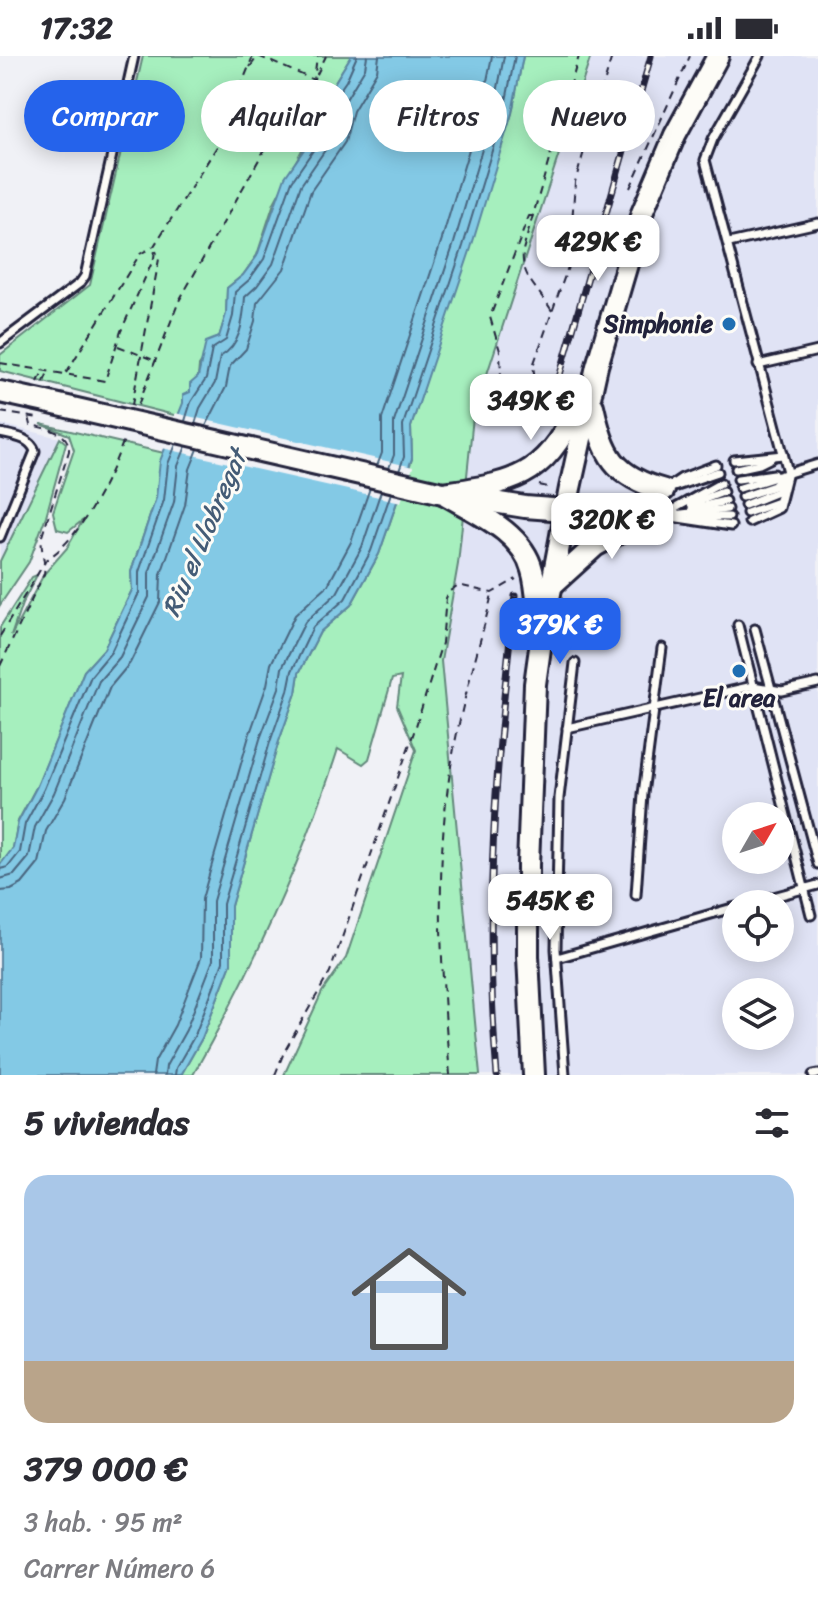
<!DOCTYPE html>
<html lang="es">
<meta charset="utf-8">
<style>
body{margin:0;font-family:Sriracha,sans-serif;background:#f2f2f3;color:#2b2b33;height:100vh;display:flex;flex-direction:column;font-size:30px;white-space:nowrap}
*{box-sizing:border-box;margin:0}
p{font-size:26px;color:#7c7c81}
.icon{flex:none;width:44px;height:44px;fill:none;stroke:currentColor;stroke-width:2;stroke-linecap:round;stroke-linejoin:round}
.map{position:relative;height:1019px;overflow:hidden}
.details{display:flex;flex-direction:column;background:#fff;flex:1}
.details>*{flex:none}
.hud{position:absolute;left:24px;top:24px;width:770px;height:72px;display:flex;gap:16px}
.needle{width:52px;rotate:51deg}
.fabs{position:absolute;left:722px;top:746px;display:grid;gap:16px}
.fabs a{display:grid;place-items:center;width:72px;height:72px;border-radius:50%;background:#fff;box-shadow:0 4px 20px #0003;font-size:40px}
.price{position:absolute;translate:-50% -68px;padding:0 18px;border-radius:16px;background:#fff;color:#222;font-size:26px;line-height:52px;filter:drop-shadow(0 2px 4px #0008)}
.price::after{content:'';position:absolute;left:50%;top:48px;width:24px;height:18px;margin-left:-12px;background:inherit;clip-path:polygon(0 0,100% 0,50% 100%)}
.price.selected{background:#2563eb;color:#fff}
ul{padding:0;list-style:none}
li{display:grid;align-content:center;gap:16px;height:424px;padding:0 24px}
li span{display:grid;place-items:center;height:248px;border-radius:24px;color:#555}
li>.icon{margin-inline-start:auto}
span .icon{width:144px;height:144px;fill:#fffc;stroke-width:1}
li b{font-size:34px}
h2{display:flex;justify-content:space-between;align-items:center;height:96px;padding:0 24px;font-size:34px}
.chip{padding:0 28px;border-radius:36px;background:#fff;box-shadow:0 4px 20px #0003;font-size:28px;line-height:72px}
.chip.selected{background:#2563eb;color:#fff}
.status{display:flex;justify-content:space-between;align-items:center;height:56px;padding:0 40px;background:#fff;direction:ltr}
.status svg{height:22px;fill:currentColor}
.map>svg:first-child{display:block}
.built{fill:#e0e3f5;fill-rule:evenodd}
.green{fill:#a6efbe;stroke:#64887c;stroke-width:2}
.water{fill:#83c9e5;stroke:#5c86a1;stroke-width:2}
.pier{fill:#f0f1f6}
.lines{fill:none;stroke-linecap:round;stroke-linejoin:round}
.shore{stroke:#49657f;stroke-width:2}
.lane-casing{stroke:#22223b;stroke-width:13}
.secondary-casing{stroke:#22223b;stroke-width:26}
.path{stroke:#22223b;stroke-width:2;stroke-dasharray:8 6;stroke-linecap:butt}
.lane{stroke:#fdfcf7;stroke-width:7}
.secondary{stroke:#fdfcf7;stroke-width:20}
.rail-casing{stroke:#22223b;stroke-width:7}
.rail{stroke:#fdfcf7;stroke-width:4;stroke-dasharray:12;stroke-linecap:butt}
.secondary-bridge-casing{stroke:#22223b;stroke-width:26;stroke-linecap:butt}
.secondary-bridge{stroke:#fdfcf7;stroke-width:20}
.poi-dot{fill:#1f6fb2;stroke:#fdfcf7;stroke-width:3}
.labels{text-anchor:middle;dominant-baseline:central;stroke-width:6;stroke-linejoin:round;paint-order:stroke}
.poi-label{font-size:24px;font-weight:bold;fill:#22223b;stroke:#fdfcf7;text-anchor:end}
.water-label{font-size:26px;font-style:italic;fill:#445c76;stroke:#fdfcf7}
</style>
<div class="status"><b>17:32</b><svg viewBox="0 0 49 12"><path d="M0 12V9h3v3zM5 12V6h3v6zM10 12V3h3v9zM15 12V0h3v12zM26 1h20v11H26zM47 4h2v5h-2z"/></svg></div>
<div class="map">
<svg width="818" height="1019" viewBox="0 0 818 1019">
<rect width="100%" height="100%" fill="#f0f1f6"/>
<filter id="ink" filterUnits="userSpaceOnUse"><feTurbulence type="fractalNoise" baseFrequency=".0125" numOctaves="2"/><feDisplacementMap in="SourceGraphic" scale="16" xChannelSelector="R" yChannelSelector="G"/><feConvolveMatrix kernelMatrix="1 2 1 2 8 2 1 2 1" color-interpolation-filters="sRGB"/></filter>
<g filter="url(#ink)">
<g class="built">
<path d="M591 0H818V1019H480L441 605 458 508 473 361ZM736 760H780V804H736ZM736 848H780V892H736ZM736 936H780V980H736Z"/>
<path d="M0 368 60 382 0 505Z"/>
</g>
<g class="green">
<path d="M143 0H351L325 42 318 73 303 92 274 147 257 199 243 219 227 232 226 258 219 281 199 310 198 321 178 360 0 315V299L90 229Z"/>
<path d="M523 0H591L473 361 458 508 441 605 480 1019H284L322 936 346 902 416 694 397 650 401 621 392 623 369 703 363 708 338 693C302 806 251 916 193 1019H181L202 982 231 907V850L278 688 296 637 299 617 320 576 351 549 379 498 412 403 411 371 512 57Z"/>
<path d="M41 368 164 397 156 442 131 516 132 534 104 593 84 615 39 726 18 765 13 792 0 810V571L32 521 37 519 22 548 11 580 44 518 67 492 83 464 68 476 57 473 53 456 74 394 69 379Z"/>
<path d="M60 382 66 387 46 460 29 506 0 549V505Z"/>
</g>
<path class="water" d="M351 0H523L512 57 471 192 411 371 412 402 379 498 351 549 320 576 299 617 296 637 278 688 231 850V907L202 982 181 1019H0V809L13 792 18 766 37 730 84 615 104 593 132 534 131 516 156 442 160 405 183 347V339L190 336V328L198 321 206 286 219 281 226 258 227 232 243 219 257 200 285 121 318 73 325 42Z"/>
<path class="pier" d="M175 357 413 411 401 446 162 392Z"/>
<g class="lines">
<g class="shore">
<path d="M185 365 191 346 206 323 212 293 226 284 233 260 235 236 249 224 264 203 292 125 325 77 332 45 346 25 357 0"/>
<path d="M195 368 200 352 215 327 220 301C242 288 243 264 245 241L257 230 273 208 301 129 334 81 342 50 365 12 367 0"/>
<path d="M206 370 226 331 230 310 246 293 255 265 257 247 284 213 311 135 345 86 353 55 377 15 379 0"/>
<path d="M377 410 382 397V363L442 183 482 50 492 0"/>
<path d="M389 412 394 399V366L454 187 494 53 504 0"/>
<path d="M399 415 404 401 403 369 463 190 504 55 515 0"/>
<path d="M0 813 8 811 20 796 25 768 44 733 91 620 111 596 139 537V516L164 444 168 408 176 388"/>
<path d="M0 823 14 819 29 801 35 771 54 737 99 625 120 601 149 541V517L174 446 178 410 186 390"/>
<path d="M0 835 11 834 22 828 39 807 46 775 65 742 110 631 130 607 160 546 161 518 185 449 190 413 198 393"/>
<path d="M153 1019 155 1005 175 969 201 902 202 843 249 680 267 629 271 608 295 559 328 529 351 486 370 432"/>
<path d="M165 1019 166 1010 186 974 213 904V845L260 683 279 632 282 612 305 566 337 537 362 491 381 435"/>
<path d="M175 1019 176 1012 195 979 223 906V848L270 686 288 635 292 615 313 571 345 543 371 495 391 437"/>
</g>
<g class="lane-casing">
<g id="lane">
<path d="M760 0 713 83 705 104 788 416"/>
<path d="M729 187 818 167"/>
<path d="M0 287 80 227 85 220 134 0"/>
<path d="M758 309 818 295"/>
<path d="M0 377C13 380 30 381 35 395L0 481"/>
<path d="M734 404 783 399"/>
<path d="M736 413 759 408 771 402"/>
<path d="M738 423 774 418"/>
<path d="M674 431 718 416"/>
<path d="M740 432 818 408"/>
<path d="M664 434 682 422 716 409"/>
<path d="M742 441 774 430 781 423"/>
<path d="M691 448 723 436"/>
<path d="M745 449 777 436 783 425"/>
<path d="M692 453 725 445"/>
<path d="M747 457 778 446 780 441"/>
<path d="M663 459 721 427"/>
<path d="M673 459 727 453"/>
<path d="M665 460 731 470"/>
<path d="M693 460 729 461"/>
<path d="M749 466 779 452 788 416"/>
<path d="M738 569 811 859"/>
<path d="M755 573 818 808"/>
<path d="M567 672 753 630 782 635 818 627"/>
<path d="M636 839 643 738 662 592"/>
<path d="M747 848 818 829"/>
<path d="M557 902 736 851"/>
<path d="M565 1019 556 893 559 742 575 607"/>
<path d="M813 1019 818 1018"/>
</g>
</g>
<g class="secondary-casing">
<g id="secondary">
<path d="M0 336 46 346"/>
<path d="M593 350C604 399 613 420 664 434"/>
<path d="M443 437C526 426 547 417 583 339"/>
<path d="M443 437C474 456 522 475 532 514 537 530 537 548 539 565"/>
<path d="M462 441 525 451 565 454"/>
<path d="M552 529 595 490 641 465 663 460"/>
<path d="M534 1019 528 900V809L535 628 541 585 570 432 597 310 642 157 675 79 718 0"/>
</g>
</g>
<g class="path">
<path d="M250 11 258 0 314 24 317 0"/>
<path d="M630 132 690 0"/>
<path d="M532 160H529L490 261 500 295 501 321 542 341"/>
<path d="M552 255C539 233 520 221 523 194L579 0"/>
<path d="M118 290 156 305"/>
<path d="M0 307 105 325 121 275 154 202 155 194"/>
<path d="M66 317 140 198 154 190 218 89 253 0"/>
<path d="M38 326 44 313"/>
<path d="M44 326 48 316"/>
<path d="M132 349 159 203 156 195"/>
<path d="M138 349 179 245 283 61 312 28 326 0"/>
<path d="M0 356 38 362"/>
<path d="M555 356 545 348 536 330 533 310 569 208 575 126 612 0"/>
<path d="M539 429 552 432"/>
<path d="M0 580 46 504C83 480 110 421 125 381"/>
<path d="M0 610 44 518C46 504 40 494 42 480L69 395C70 375 47 373 31 369L29 361"/>
<path d="M275 1019 284 996 330 916 415 673 442 587 446 542 450 535 458 529 492 537 516 523"/>
<path d="M450 1019C441 914 434 808 452 704 461 648 479 593 492 538"/>
</g>
<use href="#lane" class="lane"/>
<use href="#secondary" class="secondary"/>
<g class="rail-casing">
<g id="rail">
<path d="M553 343 651 0"/>
<path d="M497 1019C483 859 496 699 515 540"/>
</g>
</g>
<use href="#rail" class="rail"/>
<g class="secondary-bridge-casing">
<path id="secondary-bridge" d="M46 346 443 437"/>
</g>
<use href="#secondary-bridge" class="secondary-bridge"/>
</g>
</g>
<g class="poi-dot">
<circle cx="729" cy="268" r="8"/>
<circle cx="739" cy="615" r="8"/>
</g>
<g class="labels">
<g class="poi-label">
<text x="713" y="268">Simphonie</text>
<text x="739" y="642" text-anchor="middle">El area</text>
</g>
<g class="water-label">
<text transform="translate(204 477) rotate(-67)">Riu el Llobregat</text>
</g>
</g>
</svg>
<div class="fabs">
<a><svg class="needle" viewBox="-14 -14 28 28"><path d="M0-13l5 13h-10z" fill="#e53935"/><path d="M0 13l5-13h-10z" fill="#7c7c81"/></svg></a>
<a><svg class="icon" aria-label="locate" viewBox="0 0 24 24"><circle cx="12" cy="12" r="6"/><path d="M12 2v4M12 18v4M2 12h4M18 12h4"/></svg></a>
<a><svg class="icon" aria-label="layers" viewBox="0 0 24 24"><path d="M12 4l9 5-9 5-9-5zM3 14l9 5 9-5"/></svg></a>
</div>
<b class="price" style="left:598px;top:227px">429K €</b>
<b class="price" style="left:531px;top:386px">349K €</b>
<b class="price" style="left:612px;top:505px">320K €</b>
<b class="price selected" style="left:560px;top:610px">379K €</b>
<b class="price" style="left:550px;top:886px">545K €</b>
<div class="hud">
<a class="chip selected">Comprar</a>
<a class="chip">Alquilar</a>
<a class="chip">Filtros</a>
<a class="chip">Nuevo</a>
</div>
</div>
<section class="details">
<h2>5 viviendas<svg class="icon" aria-label="filters" viewBox="0 0 24 24"><path d="M4 7h16M4 17h16"/><circle cx="9" cy="7" r="2"/><circle cx="15" cy="17" r="2"/></svg></h2>
<ul>
<li><span style="background:linear-gradient(#a9c7e8 75%,#b9a48a 0)"><svg class="icon" aria-label="home" viewBox="0 0 24 24"><path d="M3 11l9-7 9 7M6 9v11h12V9"/></svg></span><div><b>379 000 €</b><p>3 hab. · 95 m²</p><p>Carrer Número 6</p></div></li>
</ul>
</section>
